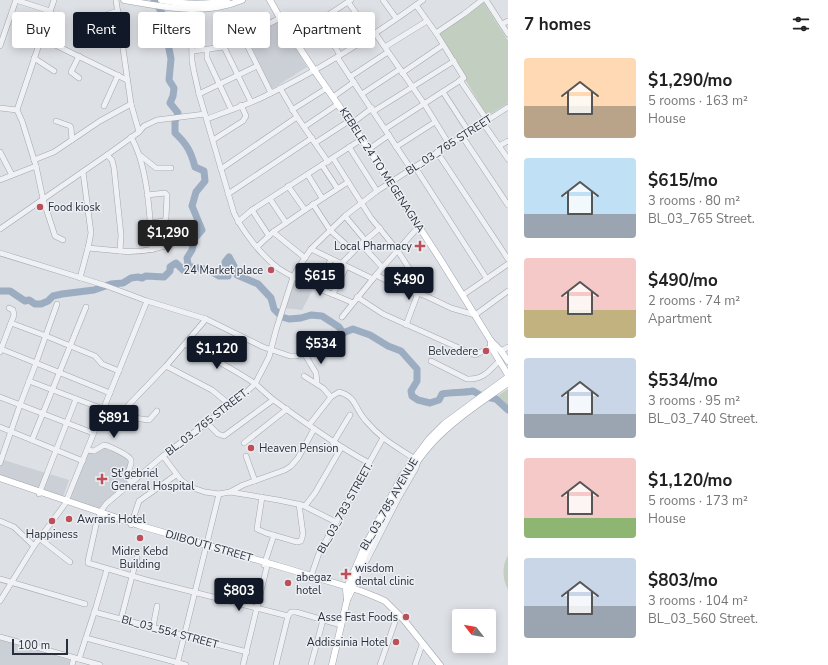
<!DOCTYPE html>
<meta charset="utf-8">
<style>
body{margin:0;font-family:"Nunito Sans",sans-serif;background:#f6f6f6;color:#222;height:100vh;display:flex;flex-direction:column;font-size:15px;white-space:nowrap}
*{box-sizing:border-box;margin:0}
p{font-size:13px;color:#767676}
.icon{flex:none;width:22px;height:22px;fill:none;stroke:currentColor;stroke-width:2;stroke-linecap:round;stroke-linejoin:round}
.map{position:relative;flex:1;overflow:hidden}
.drawer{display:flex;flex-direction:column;background:#fff;width:320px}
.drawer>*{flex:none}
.top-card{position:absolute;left:12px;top:12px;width:380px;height:36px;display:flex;gap:8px}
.needle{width:26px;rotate:301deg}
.fabs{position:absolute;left:452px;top:609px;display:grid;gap:8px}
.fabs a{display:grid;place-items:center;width:44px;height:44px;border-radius:4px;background:#fff;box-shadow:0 2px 10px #0003;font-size:20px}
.scale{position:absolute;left:12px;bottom:10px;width:56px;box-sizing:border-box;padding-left:4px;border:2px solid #282e3a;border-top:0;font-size:11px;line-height:14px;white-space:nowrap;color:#282e3a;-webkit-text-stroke:3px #eceff3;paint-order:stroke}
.price{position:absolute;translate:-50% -34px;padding:0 9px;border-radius:4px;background:#111827;color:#fff;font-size:13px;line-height:26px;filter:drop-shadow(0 1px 2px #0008)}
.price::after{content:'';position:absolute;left:50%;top:24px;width:12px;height:9px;margin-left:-6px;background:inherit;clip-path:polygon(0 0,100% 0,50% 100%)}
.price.on{background:#222;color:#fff}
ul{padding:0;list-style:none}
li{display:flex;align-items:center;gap:12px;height:100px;padding:0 16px}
li span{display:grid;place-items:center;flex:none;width:112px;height:80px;border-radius:4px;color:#555}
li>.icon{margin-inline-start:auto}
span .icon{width:48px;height:48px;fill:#fffc;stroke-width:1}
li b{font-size:17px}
h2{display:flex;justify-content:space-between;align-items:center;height:48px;padding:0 16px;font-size:17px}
.pill{padding:0 14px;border-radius:4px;background:#fff;box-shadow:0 2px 10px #0003;font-size:14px;line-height:36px}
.pill.on{background:#111827;color:#fff}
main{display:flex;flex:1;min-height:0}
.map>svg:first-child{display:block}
.built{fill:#cbcfd6}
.green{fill:#c2cebf}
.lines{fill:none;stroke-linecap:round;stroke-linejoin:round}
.river{stroke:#9cacc1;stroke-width:7}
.minor-casing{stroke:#a3a7ae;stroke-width:6}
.major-casing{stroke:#9ea4af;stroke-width:7}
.minor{stroke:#eff1f4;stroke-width:5}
.major{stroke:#fff;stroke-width:6}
.poi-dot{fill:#bc505a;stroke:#eceff3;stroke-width:1.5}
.labels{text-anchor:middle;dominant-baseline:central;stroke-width:3;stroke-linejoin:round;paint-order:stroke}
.street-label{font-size:11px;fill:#282e3a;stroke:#eceff3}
.poi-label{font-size:11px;fill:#282e3a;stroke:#eceff3;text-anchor:start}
</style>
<main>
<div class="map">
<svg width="508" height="665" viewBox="0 0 508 665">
<rect width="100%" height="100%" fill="#dde0e5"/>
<g class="built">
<path d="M279 20 307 67 272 89 247 37Z"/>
<path d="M294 279 314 287 302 310 284 308Z"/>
<path d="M105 446 115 451 129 460V482L98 510 68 499 88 452Z"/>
<path d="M0 459 69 480 63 497 0 476Z"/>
<path d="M0 639 70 660 69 665H0Z"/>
</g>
<g class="green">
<path d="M482 0 508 41V103L487 116 437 32Z"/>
<path d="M508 389V410L497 398 499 395Z"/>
<path d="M508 555V590C502 578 502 566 508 555Z"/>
</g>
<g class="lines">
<g class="river">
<path d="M154 0 162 13 171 59 169 80 174 88 173 96 170 103 178 113 175 122V133C187 144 191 152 195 167L204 171 205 181 196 192 192 206 202 230 195 238 192 250 187 258 189 270"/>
<path d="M0 291H10L25 301 29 300 35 304H41L48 301 53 296 62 294 94 290 111 284 123 283 131 278 138 277 142 278 146 276 164 277 170 271V267L176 263 183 270H189L192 267 209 270 219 276H228L225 262 229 257 234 266 237 275 258 284 271 298 274 309 282 317 289 319 301 318 311 315 322 316 339 327 343 333 353 329 370 335 388 346 401 351 417 369V381L411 391 412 396 418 400 430 403 439 400 442 394C452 392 462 393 473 391L482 396 496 399 508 410"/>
</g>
<g class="minor-casing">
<g id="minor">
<path d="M16 0 50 11"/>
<path d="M54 0 17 110 22 121 36 166 43 199 55 236 63 240"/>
<path d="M116 0 131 104 139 132"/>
<path d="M383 0 396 18"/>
<path d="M486 0 508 34"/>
<path d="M348 2 372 35"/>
<path d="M191 9 192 61 194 72 199 94 234 213C243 232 262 256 278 268 300 283 329 292 353 303"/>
<path d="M99 17 118 11"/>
<path d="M319 21 340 55"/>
<path d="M502 24 508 21"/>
<path d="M31 32 42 37"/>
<path d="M375 33 425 105 449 144"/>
<path d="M436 33 464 14 482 0"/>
<path d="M243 37 271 93"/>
<path d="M41 38 127 80"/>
<path d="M293 38 351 0"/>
<path d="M0 46 16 0"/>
<path d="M224 47 251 102"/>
<path d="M385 47 427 21"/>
<path d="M207 50V58L231 109"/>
<path d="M193 51 224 47 280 18"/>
<path d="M79 56 71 72 79 78"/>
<path d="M337 57 411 169"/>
<path d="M34 58 54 71"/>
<path d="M402 73 443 45"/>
<path d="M350 77 388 52"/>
<path d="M460 80 487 120"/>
<path d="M280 88 297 117 328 162"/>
<path d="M443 92 469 132"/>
<path d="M199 94 257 66"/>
<path d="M362 94 400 69"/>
<path d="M333 97 354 82"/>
<path d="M104 106 118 75"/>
<path d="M0 108 17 110"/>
<path d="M292 110 327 88"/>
<path d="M374 111 454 61"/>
<path d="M207 119C225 112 244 106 261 98 318 71 372 37 423 0"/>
<path d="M56 121 70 126 71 128 72 140"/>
<path d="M483 123 508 159"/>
<path d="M351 124 372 108"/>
<path d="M304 127 338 104"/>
<path d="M385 129 464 78 436 33 416 5"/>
<path d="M462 136 508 205"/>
<path d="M131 137C148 166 150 216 152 250"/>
<path d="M213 140 243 121 246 116 241 105"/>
<path d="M315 143 349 121"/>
<path d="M499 146 508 141"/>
<path d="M349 147 377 191"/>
<path d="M396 147 435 122"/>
<path d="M369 149 389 135"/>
<path d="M0 152 12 175"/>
<path d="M437 152 508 259"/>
<path d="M107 155 112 160 114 168 121 235 120 251C140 253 160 249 179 241"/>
<path d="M141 156 156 168H171"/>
<path d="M333 158 371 218 398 251 417 281 418 293 406 325"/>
<path d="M34 160 54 152 100 121 131 104"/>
<path d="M322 165 337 188"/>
<path d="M415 167 487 279"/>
<path d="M221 169 297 117"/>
<path d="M308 175 322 198"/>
<path d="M0 180 36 166"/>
<path d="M228 194 312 138"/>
<path d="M147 195 165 193 167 195 166 218 164 221 151 223"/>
<path d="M270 199 286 223"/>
<path d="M313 204 330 230 353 251"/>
<path d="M252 210 269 236"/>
<path d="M305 210 348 182"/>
<path d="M345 216 365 240"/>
<path d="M238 222 252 210 362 139"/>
<path d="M0 229 107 155 139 132 144 126 157 120 205 114"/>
<path d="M273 232 305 258"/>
<path d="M361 244 383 268"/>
<path d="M257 247 273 232 305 210 288 186"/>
<path d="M88 248 120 251"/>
<path d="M311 249 373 279"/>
<path d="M0 253 104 285 147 301 206 319 263 347 290 356H297L304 353 314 343"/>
<path d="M341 264 361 244 380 228"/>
<path d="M376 275 411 293H418L428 297 451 308 475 315 508 291"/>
<path d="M80 278 88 248 91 233 83 172"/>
<path d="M318 287 331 259"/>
<path d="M333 294 346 267"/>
<path d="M463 295 508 264"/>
<path d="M357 297 383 314 468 352 475 355 491 347"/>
<path d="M342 317 376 275 419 226"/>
<path d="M11 323 46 336 95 356 102 364 119 371"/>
<path d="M185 344C208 356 232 368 254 383 261 388 267 395 275 401 305 423 336 445 369 463"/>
<path d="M1 349 14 315 13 310 9 308"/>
<path d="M501 351 508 347"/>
<path d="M0 352 1 349 36 363 57 304"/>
<path d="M304 353 316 373 317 384"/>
<path d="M431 361 467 379C483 380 489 371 499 361"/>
<path d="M166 366 212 390 230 405"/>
<path d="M304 376 323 388 331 397"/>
<path d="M29 381 103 409 121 413 166 366 206 319"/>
<path d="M0 397 93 433"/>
<path d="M121 413 134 418 149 420 157 411"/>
<path d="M207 423 218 434 224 436 273 400"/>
<path d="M309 425 331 397 339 392C356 396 355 409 366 421 382 440 397 447 418 461L416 468 398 499 367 560 362 564"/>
<path d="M0 427 83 461"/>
<path d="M32 440 86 307"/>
<path d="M244 443 287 409"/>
<path d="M333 443 350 415"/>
<path d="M87 450 94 451 104 445C109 446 129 455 131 460 132 464 128 472 127 476L131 483"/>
<path d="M163 456 181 480 190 487 205 492 219 494 230 492 278 500 302 505 336 522"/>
<path d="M246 456 255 481"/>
<path d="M0 463 20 405 36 363 110 393"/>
<path d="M230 492 243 485 285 470 291 466 298 458 314 429"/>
<path d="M39 494 76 399"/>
<path d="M262 497 257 529 266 533 297 542 301 541 303 534 299 504"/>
<path d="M305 506 315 493 341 448"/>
<path d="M0 521 14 527 34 546"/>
<path d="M131 525 139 501 176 475"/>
<path d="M39 538 70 562"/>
<path d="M264 565 274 535"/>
<path d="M0 579 85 604"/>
<path d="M310 579 319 553 383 438"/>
<path d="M0 601 34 546 65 504 147 301"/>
<path d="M94 612 247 652"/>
<path d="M288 616 146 580 88 563V561L96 525 101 511 106 504 163 456 243 395 255 384 269 357 276 330 293 277 298 268 311 249 345 216 377 191 508 107"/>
<path d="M121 619 137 557"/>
<path d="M153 627 157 606"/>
<path d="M0 637 100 665"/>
<path d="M86 638 186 665"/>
<path d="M79 659 96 607 107 569"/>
<path d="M72 665 74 658"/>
<path d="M177 665 219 494"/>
<path d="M243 665 267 566"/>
<path d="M276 665 288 616 291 612H296L341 625"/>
<path d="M311 665 323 620"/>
<path d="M380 665 397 616"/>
<path d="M415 665 422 645"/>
</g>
</g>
<g class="major-casing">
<g id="major">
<path d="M124 0C163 7 204 16 242 0"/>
<path d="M161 0C184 4 205 6 227 0"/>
<path d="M270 0 280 18 314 70 362 139 440 259 491 341 501 351 508 361"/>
<path d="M491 341V347L508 375"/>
<path d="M0 478 138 525 285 568 361 591 376 597 385 601 404 620 440 665"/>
<path d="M347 600 346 590 363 550 402 476 414 459 429 439 444 424 508 377"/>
<path d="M332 665 347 600C356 584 359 566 367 549 386 513 406 471 434 441 456 418 483 401 508 383"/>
</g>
</g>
<use href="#minor" class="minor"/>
<use href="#major" class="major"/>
</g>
<g class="poi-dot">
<circle cx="40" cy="207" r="4"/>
<path d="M418 240h4v4h4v4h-4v4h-4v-4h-4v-4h4z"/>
<circle cx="271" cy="270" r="4"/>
<circle cx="486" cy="351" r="4"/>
<circle cx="251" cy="448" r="4"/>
<path d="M100 473h4v4h4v4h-4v4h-4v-4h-4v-4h4z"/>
<circle cx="69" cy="519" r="4"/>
<circle cx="52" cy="521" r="4"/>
<circle cx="140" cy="538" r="4"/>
<path d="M344 568h4v4h4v4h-4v4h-4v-4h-4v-4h4z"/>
<circle cx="288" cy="583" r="4"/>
<circle cx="406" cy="617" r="4"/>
<circle cx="396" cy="642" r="4"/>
</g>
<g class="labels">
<g class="street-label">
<text transform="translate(449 145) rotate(-33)">BL_03_765 STREET</text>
<text transform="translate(382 170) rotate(57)">KEBELE 24 TO MEGENAGNA</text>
<text transform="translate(207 422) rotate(-38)">BL_03_765 STREET.</text>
<text transform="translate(389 504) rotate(-60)">BL_03_785 AVENUE</text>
<text transform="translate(345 508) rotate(-61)">BL_03_783 STREET.</text>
<text transform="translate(209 546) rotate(16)">DJIBOUTI STREET</text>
<text transform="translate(170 632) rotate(15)">BL_03_554 STREET</text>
</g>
<g class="poi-label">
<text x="48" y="207">Food kiosk</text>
<text x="412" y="246" text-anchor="end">Local Pharmacy</text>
<text x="263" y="270" text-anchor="end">24 Market place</text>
<text x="478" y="351" text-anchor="end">Belvedere</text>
<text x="259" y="448">Heaven Pension</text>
<text x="111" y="473">St'gebriel<tspan x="111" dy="13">General Hospital</tspan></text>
<text x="77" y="519">Awraris Hotel</text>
<text x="52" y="534" text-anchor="middle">Happiness</text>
<text x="140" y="551" text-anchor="middle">Midre Kebd<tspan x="140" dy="13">Building</tspan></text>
<text x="355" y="568">wisdom<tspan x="355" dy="13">dental clinic</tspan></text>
<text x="296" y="577">abegaz<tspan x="296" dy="13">hotel</tspan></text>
<text x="398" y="617" text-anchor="end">Asse Fast Foods</text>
<text x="388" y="642" text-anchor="end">Addissinia Hotel</text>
</g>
</g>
</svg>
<div class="fabs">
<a><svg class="needle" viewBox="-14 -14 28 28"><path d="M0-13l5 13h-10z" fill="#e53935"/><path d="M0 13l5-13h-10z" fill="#767676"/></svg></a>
</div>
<div class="scale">100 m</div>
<b class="price on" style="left:168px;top:254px">$1,290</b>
<b class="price" style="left:320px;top:297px">$615</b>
<b class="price" style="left:409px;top:301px">$490</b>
<b class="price" style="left:321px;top:365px">$534</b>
<b class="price" style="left:217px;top:370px">$1,120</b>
<b class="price" style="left:114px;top:439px">$891</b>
<b class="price" style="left:239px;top:612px">$803</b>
<div class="top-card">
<a class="pill">Buy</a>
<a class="pill on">Rent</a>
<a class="pill">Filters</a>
<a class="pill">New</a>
<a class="pill">Apartment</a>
</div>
</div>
<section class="drawer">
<h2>7 homes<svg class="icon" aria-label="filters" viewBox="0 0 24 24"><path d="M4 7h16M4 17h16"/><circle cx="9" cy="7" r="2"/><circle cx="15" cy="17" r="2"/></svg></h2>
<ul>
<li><span style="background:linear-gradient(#ffd9b3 60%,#b9a48a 0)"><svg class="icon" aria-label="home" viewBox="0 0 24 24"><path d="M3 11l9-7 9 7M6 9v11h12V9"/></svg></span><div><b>$1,290/mo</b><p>5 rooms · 163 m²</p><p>House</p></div></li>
<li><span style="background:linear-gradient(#bfe0f5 70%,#9aa5b1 0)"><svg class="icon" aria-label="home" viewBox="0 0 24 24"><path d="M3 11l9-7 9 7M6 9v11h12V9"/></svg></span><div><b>$615/mo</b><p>3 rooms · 80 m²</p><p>Bl_03_765 Street.</p></div></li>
<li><span style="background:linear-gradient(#f6c9c9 65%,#c2b280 0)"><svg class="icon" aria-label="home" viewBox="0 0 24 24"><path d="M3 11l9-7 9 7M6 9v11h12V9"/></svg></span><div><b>$490/mo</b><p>2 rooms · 74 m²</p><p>Apartment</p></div></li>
<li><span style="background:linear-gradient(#c9d6e8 70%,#9aa5b1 0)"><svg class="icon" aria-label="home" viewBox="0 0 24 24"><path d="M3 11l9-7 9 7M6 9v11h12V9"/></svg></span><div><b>$534/mo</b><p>3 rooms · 95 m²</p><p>BL_03_740 Street.</p></div></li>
<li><span style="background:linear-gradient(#f6c9c9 75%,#8fb573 0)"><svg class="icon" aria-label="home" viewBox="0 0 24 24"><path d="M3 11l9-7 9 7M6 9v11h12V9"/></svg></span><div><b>$1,120/mo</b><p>5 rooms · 173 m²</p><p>House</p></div></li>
<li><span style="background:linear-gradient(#c9d6e8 60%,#9aa5b1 0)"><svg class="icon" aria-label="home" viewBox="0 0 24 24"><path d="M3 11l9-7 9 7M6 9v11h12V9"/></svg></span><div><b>$803/mo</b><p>3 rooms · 104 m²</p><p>BL_03_560 Street.</p></div></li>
</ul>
</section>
</main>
